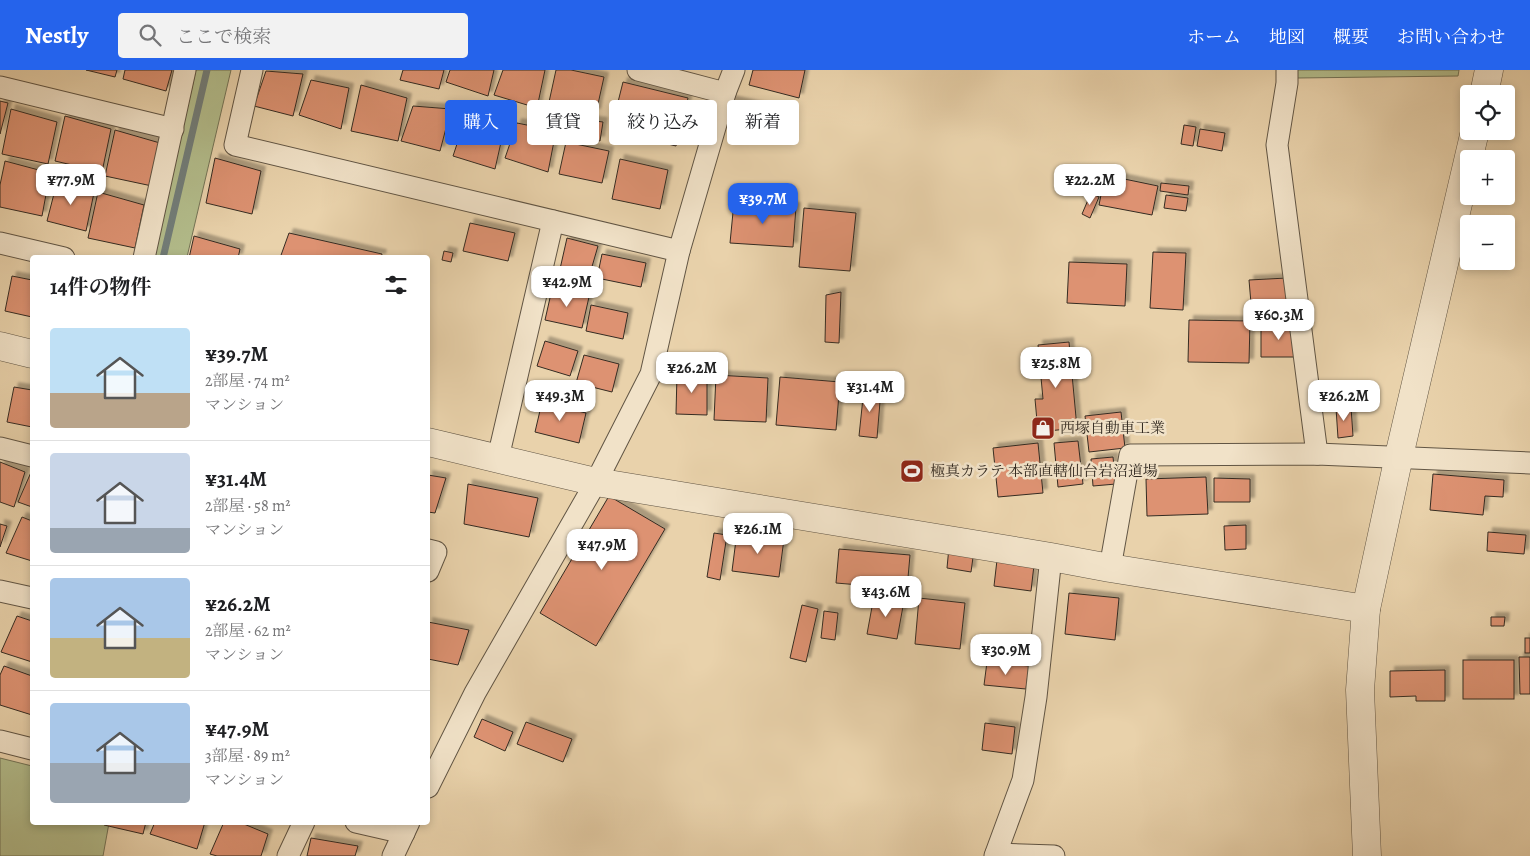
<!DOCTYPE html>
<html lang="ja">
<meta charset="utf-8">
<style>
body{margin:0;font-family:Alegreya,"Noto Serif JP",serif;background:#f2f2f2;color:#202124;height:100vh;display:flex;flex-direction:column;font-size:19px;white-space:nowrap}
*{box-sizing:border-box;margin:0}
p{font-size:16px;color:#757577}
.icon{flex:none;width:28px;height:28px;fill:none;stroke:currentColor;stroke-width:2;stroke-linecap:round;stroke-linejoin:round}
.map{position:relative;flex:1;overflow:hidden}
.panel{position:absolute;left:30px;top:185px;width:400px;height:570px;display:flex;flex-direction:column;background:#fff;border-radius:5px;box-shadow:0 2px 8px #0003}
.panel>*{flex:none}
.hud{position:absolute;left:445px;top:30px;width:475px;height:45px;display:flex;gap:10px}
.controls{position:absolute;left:1460px;top:15px;display:grid;gap:10px}
.controls a{display:grid;place-items:center;width:55px;height:55px;border-radius:5px;background:#fff;box-shadow:0 2px 8px #0003;font-size:25px}
.price{position:absolute;translate:-50% -42px;padding:0 11px;border-radius:10px;background:#fff;color:#222;font-size:16px;line-height:32px;filter:drop-shadow(0 1px 2px #0008)}
.price::after{content:'';position:absolute;left:50%;top:30px;width:15px;height:11px;margin-left:-8px;background:inherit;clip-path:polygon(0 0,100% 0,50% 100%)}
.price.current{background:#2563eb;color:#fff}
ul{padding:0;list-style:none}
li{display:flex;align-items:center;gap:15px;height:125px;padding:0 20px}
li+li{border-top:1px solid #e0e0e0}
li span{display:grid;place-items:center;flex:none;width:140px;height:100px;border-radius:5px;color:#555}
li>.icon{margin-inline-start:auto}
span .icon{width:60px;height:60px;fill:#fffc;stroke-width:1}
li b{font-size:21px}
h2{display:flex;justify-content:space-between;align-items:center;height:60px;padding:0 20px;font-size:21px}
.chip{padding:0 18px;border-radius:5px;background:#fff;box-shadow:0 2px 8px #0003;font-size:18px;line-height:45px}
.chip.current{background:#2563eb;color:#fff}
header{display:flex;align-items:center;gap:30px;box-sizing:border-box;height:70px;padding:0 25px;background:#2563eb;color:#fff}
header strong{font-size:24px}
nav{display:flex;gap:28px;margin-inline-start:auto;font-size:18px}
.search{width:350px;height:45px;background:#f2f2f2;display:flex;align-items:center;gap:12px;box-sizing:border-box;padding:0 18px;border-radius:5px;color:#757577;font-size:19px}
.map>svg:first-child{display:block}
.green{fill:#b3bd8c;stroke:#747457}
.lines{fill:none;stroke-linecap:round;stroke-linejoin:round}
.stream{stroke:#727e7a;stroke-width:7}
.building{fill:#dd9272;stroke:#342b22;filter:url(#shadow)}
.minor-casing{stroke:#615544;stroke-width:23}
.tertiary-casing{stroke:#615544;stroke-width:29}
.minor{stroke:#f1e2c8;stroke-width:21}
.tertiary{stroke:#f1e2c8;stroke-width:28}
.labels{text-anchor:middle;dominant-baseline:central;stroke-width:5;stroke-linejoin:round;paint-order:stroke}
.poi-label{font-size:15px;fill:#342b22;stroke:#f1e2c8;text-anchor:start}
</style>
<header>
<strong>Nestly</strong>
<div class="search"><svg class="icon" aria-label="search" viewBox="0 0 24 24"><circle cx="10" cy="10" r="6"/><path d="M15 15l6 6"/></svg>ここで検索</div>
<nav><a>ホーム</a><a>地図</a><a>概要</a><a>お問い合わせ</a></nav>
</header>
<div class="map">
<svg width="1530" height="786" viewBox="0 0 1530 786">
<defs>
<filter id="shadow"><feDropShadow dx="4.5" dy="-4.5" stdDeviation="1" flood-color="#0004"/></filter>
</defs>
<rect width="100%" height="100%" fill="#e9d2ab"/>
<filter id="stains"><feTurbulence type="fractalNoise" baseFrequency=".004" numOctaves="4"/><feColorMatrix values="0 0 0 0 .2 0 0 0 0 .09 0 0 0 0 .02 0 0 0 .5 -.17"/></filter>
<radialGradient id="worn" r=".72"><stop offset=".6" stop-color="#630" stop-opacity="0"/><stop offset="1" stop-color="#630" stop-opacity=".3"/></radialGradient>
<g class="green">
<path d="M196 0H231L187 187 153 188Z"/>
<path d="M1297 0H1459L1458 6 1297 8Z"/>
<path d="M0 688 32 696V752L109 753 103 786H0Z"/>
</g>
<g class="lines">
<path class="stream" d="M163 188 207 0"/>
</g>
<g class="building">
<path d="M86 0H117L115 7Z"/>
<path d="M125 0H172L166 21 123 9Z"/>
<path d="M403 0H444L439 19 400 10Z"/>
<path d="M450 0H494L488 26 446 12Z"/>
<path d="M503 0H545L537 38 494 25Z"/>
<path d="M556 0H571L604 7 596 43 549 32Z"/>
<path d="M753 0H805L799 28 749 15Z"/>
<path d="M266 1 303 4 293 46 254 36Z"/>
<path d="M311 10 349 18 341 59 299 45Z"/>
<path d="M623 12 688 28 676 76 611 60Z"/>
<path d="M361 15 407 28 398 71 351 61Z"/>
<path d="M730 30 780 41 777 52 757 48 754 61 725 55Z"/>
<path d="M0 31 8 33 0 64Z"/>
<path d="M413 36 451 39 440 81 401 71Z"/>
<path d="M11 39 57 52 48 94 2 84Z"/>
<path d="M65 46 111 59 102 102 55 91Z"/>
<path d="M573 48 603 52 600 71 570 66Z"/>
<path d="M465 50 504 59 495 99 453 86Z"/>
<path d="M517 53 556 61 548 102 505 88Z"/>
<path d="M1184 55 1196 57 1193 76 1181 74Z"/>
<path d="M1200 59 1225 63 1222 81 1197 76Z"/>
<path d="M115 60 160 73 152 116 105 106Z"/>
<path d="M566 72 609 81 602 113 559 104Z"/>
<path d="M215 88 261 101 252 144 206 133Z"/>
<path d="M620 89 668 100 660 139 612 129Z"/>
<path d="M5 91 50 103 42 146 0 137V115Z"/>
<path d="M1105 105 1158 116 1152 145 1099 135Z"/>
<path d="M57 112 95 118 86 161 47 151Z"/>
<path d="M1161 113 1189 116 1188 125 1160 121Z"/>
<path d="M98 122 144 135 135 178 88 168Z"/>
<path d="M1091 123 1099 127 1090 148 1082 144Z"/>
<path d="M1166 125 1188 128 1186 141 1164 138Z"/>
<path d="M734 132 796 137 793 177 730 173Z"/>
<path d="M804 138 856 143 850 201 799 197Z"/>
<path d="M470 153 515 163 508 191 463 181Z"/>
<path d="M289 163 382 184 381 188H280Z"/>
<path d="M194 166 240 179 238 188H189Z"/>
<path d="M567 168 598 176 589 207 560 199Z"/>
<path d="M444 181 453 183 451 192 442 190Z"/>
<path d="M1153 182 1186 183 1183 240 1150 238Z"/>
<path d="M602 184 646 193 641 217 597 208Z"/>
<path d="M1069 192 1127 194 1125 236 1067 233Z"/>
<path d="M12 206 32 210V247L5 241Z"/>
<path d="M1287 208 1289 243 1252 245 1249 210Z"/>
<path d="M552 219 589 227 582 258 545 250Z"/>
<path d="M841 222 839 273 825 272 826 225Z"/>
<path d="M591 235 628 243 623 269 586 261Z"/>
<path d="M1189 250 1250 251 1249 293 1188 292Z"/>
<path d="M1297 254V287H1261V255Z"/>
<path d="M545 271 578 281 570 306 537 296Z"/>
<path d="M1069 272 1077 358 1038 362 1035 329H1043L1038 275Z"/>
<path d="M584 285 619 294 612 322 576 313Z"/>
<path d="M677 304H707V345L676 344Z"/>
<path d="M716 305 768 308 766 352 714 350Z"/>
<path d="M780 307 840 312 836 360 776 355Z"/>
<path d="M14 317 32 320V357L7 352Z"/>
<path d="M864 318 881 320 877 368 859 366Z"/>
<path d="M542 332 586 343 579 373 535 362Z"/>
<path d="M1351 337 1353 366 1338 368 1336 338Z"/>
<path d="M1121 342 1125 378 1089 382 1085 346Z"/>
<path d="M1078 371 1083 414 1058 417 1054 373Z"/>
<path d="M1038 373 1043 423 998 427 993 378Z"/>
<path d="M1113 387 1116 414 1093 416 1091 389Z"/>
<path d="M0 392 25 402 14 437 0 432Z"/>
<path d="M32 400V437L18 432Z"/>
<path d="M1433 404 1504 410 1503 427 1485 426 1483 445 1430 440Z"/>
<path d="M428 405 446 408 435 443 428 442Z"/>
<path d="M1206 407 1208 444 1147 446 1146 409Z"/>
<path d="M1214 408 1250 409V432H1214Z"/>
<path d="M468 414 538 428 529 467 464 454Z"/>
<path d="M609 426 665 459 596 576 540 543Z"/>
<path d="M22 447 32 451V491L6 483Z"/>
<path d="M0 454 7 456 0 477Z"/>
<path d="M1246 455V479L1225 480 1224 456Z"/>
<path d="M737 462 784 469 779 507 732 501Z"/>
<path d="M1488 462 1526 465 1524 484 1487 481Z"/>
<path d="M714 463 727 465 720 510 707 507Z"/>
<path d="M949 477 974 480 971 502 947 498Z"/>
<path d="M839 479 910 485 907 519 836 513Z"/>
<path d="M997 490 1034 495 1031 521 994 516Z"/>
<path d="M1069 523 1119 528 1115 570 1065 564Z"/>
<path d="M874 526 904 531 897 569 867 564Z"/>
<path d="M919 528 965 533 960 579 915 574Z"/>
<path d="M802 535 818 539 806 592 790 588Z"/>
<path d="M824 541 838 543 835 570 821 568Z"/>
<path d="M17 546 32 551V592L1 582Z"/>
<path d="M1491 547H1505L1504 556H1491Z"/>
<path d="M428 552 469 560 458 595 428 589Z"/>
<rect x="1525" y="568" width="5" height="15"/>
<path d="M1519 587H1530V624H1520Z"/>
<rect x="1463" y="590" width="51" height="39"/>
<path d="M987 592 1029 596 1026 619 984 615Z"/>
<path d="M4 596 32 606V645L0 635V605Z"/>
<path d="M1445 600V631H1416V626L1390 627V601Z"/>
<path d="M482 649 513 662 505 681 474 667Z"/>
<path d="M526 652 572 669 563 692 517 674Z"/>
<path d="M985 653 1015 657 1012 684 982 680Z"/>
<path d="M104 752H146L143 764 104 755Z"/>
<path d="M155 752H205L197 779 150 764Z"/>
<path d="M224 752H239L268 764 261 786H217L210 784Z"/>
<path d="M311 768 358 776 355 786H307Z"/>
</g>
<g class="lines">
<g class="minor-casing">
<g id="minor">
<path d="M252 0 235 75 679 181"/>
<path d="M638 0 725 23"/>
<path d="M1287 0V13L1277 75 1317 384"/>
<path d="M0 17 173 59"/>
<path d="M0 173 64 188"/>
<path d="M144 188 185 0"/>
<path d="M0 378 32 386"/>
<path d="M498 388 553 151"/>
<path d="M428 480 436 482 428 501"/>
<path d="M1110 498 1130 385 1317 384 1530 393"/>
<path d="M0 521 32 528"/>
<path d="M0 671 32 679"/>
<path d="M428 717 475 623 596 412 651 304 679 181 725 23 734 0"/>
<path d="M356 752 404 763"/>
<path d="M996 784 1054 786"/>
<path d="M288 786 304 752"/>
<path d="M393 786 409 752"/>
<path d="M995 786 1023 710 1036 627 1051 487"/>
</g>
</g>
<g class="tertiary-casing">
<g id="tertiary">
<path d="M1484 24 1489 0"/>
<path d="M0 276 32 284"/>
<path d="M428 372 596 412 1051 487 1110 498 1366 539"/>
<path d="M1367 786 1360 620 1366 539 1399 386 1475 61"/>
</g>
</g>
<use href="#minor" class="minor"/>
<use href="#tertiary" class="tertiary"/>
</g>
<defs>
<g id="shop-square" transform="scale(1.25)"><rect x="-9" y="-9" width="18" height="18" rx="4" fill="#8f2418" stroke="#f1e2c8"/><path d="M-5-2.5h2.3a2.7 3.5 0 0 1 5.4 0H5L5.5 6h-11ZM-1.5-2.5h3a1.5 2.3 0 0 0-3 0Z" fill="#fff"/></g>
<g id="stadium-square" transform="scale(1.25)"><rect x="-9" y="-9" width="18" height="18" rx="4" fill="#8f2418" stroke="#f1e2c8"/><path d="M0-5a6.5 5 0 1 0 0 10a6.5 5 0 1 0 0-10ZM-3.5-1.8h7v3.6h-7Z" fill="#fff"/></g>
</defs>
<g fill-rule="evenodd">
<use href="#shop-square" x="1043" y="358"/>
<use href="#stadium-square" x="912" y="401"/>
</g>
<g class="labels">
<g class="poi-label">
<text x="1060" y="358">西塚自動車工業</text>
<text x="930" y="401">極真カラテ 本部直轄仙台岩沼道場</text>
</g>
</g>
<rect width="100%" height="100%" filter="url(#stains)"/>
<rect width="100%" height="100%" fill="url(#worn)"/>
</svg>
<div class="controls">
<a><svg class="icon" aria-label="locate" viewBox="0 0 24 24"><circle cx="12" cy="12" r="6"/><path d="M12 2v4M12 18v4M2 12h4M18 12h4"/></svg></a>
<a>+</a>
<a>−</a>
</div>
<b class="price" style="left:71px;top:136px">¥77.9M</b>
<b class="price" style="left:1090px;top:136px">¥22.2M</b>
<b class="price current" style="left:763px;top:155px">¥39.7M</b>
<b class="price" style="left:567px;top:238px">¥42.9M</b>
<b class="price" style="left:1279px;top:271px">¥60.3M</b>
<b class="price" style="left:1056px;top:319px">¥25.8M</b>
<b class="price" style="left:692px;top:324px">¥26.2M</b>
<b class="price" style="left:870px;top:343px">¥31.4M</b>
<b class="price" style="left:560px;top:352px">¥49.3M</b>
<b class="price" style="left:1344px;top:352px">¥26.2M</b>
<b class="price" style="left:758px;top:485px">¥26.1M</b>
<b class="price" style="left:602px;top:501px">¥47.9M</b>
<b class="price" style="left:886px;top:548px">¥43.6M</b>
<b class="price" style="left:1006px;top:606px">¥30.9M</b>
<div class="hud">
<a class="chip current">購入</a>
<a class="chip">賃貸</a>
<a class="chip">絞り込み</a>
<a class="chip">新着</a>
</div>
<section class="panel">
<h2>14件の物件<svg class="icon" aria-label="filters" viewBox="0 0 24 24"><path d="M4 7h16M4 17h16"/><circle cx="9" cy="7" r="2"/><circle cx="15" cy="17" r="2"/></svg></h2>
<ul>
<li><span style="background:linear-gradient(#bfe0f5 65%,#b9a48a 0)"><svg class="icon" aria-label="home" viewBox="0 0 24 24"><path d="M3 11l9-7 9 7M6 9v11h12V9"/></svg></span><div><b>¥39.7M</b><p>2部屋 · 74 m²</p><p>マンション</p></div></li>
<li><span style="background:linear-gradient(#c9d6e8 75%,#9aa5b1 0)"><svg class="icon" aria-label="home" viewBox="0 0 24 24"><path d="M3 11l9-7 9 7M6 9v11h12V9"/></svg></span><div><b>¥31.4M</b><p>2部屋 · 58 m²</p><p>マンション</p></div></li>
<li><span style="background:linear-gradient(#a9c7e8 60%,#c2b280 0)"><svg class="icon" aria-label="home" viewBox="0 0 24 24"><path d="M3 11l9-7 9 7M6 9v11h12V9"/></svg></span><div><b>¥26.2M</b><p>2部屋 · 62 m²</p><p>マンション</p></div></li>
<li><span style="background:linear-gradient(#a9c7e8 60%,#9aa5b1 0)"><svg class="icon" aria-label="home" viewBox="0 0 24 24"><path d="M3 11l9-7 9 7M6 9v11h12V9"/></svg></span><div><b>¥47.9M</b><p>3部屋 · 89 m²</p><p>マンション</p></div></li>
</ul>
</section>
</div>
